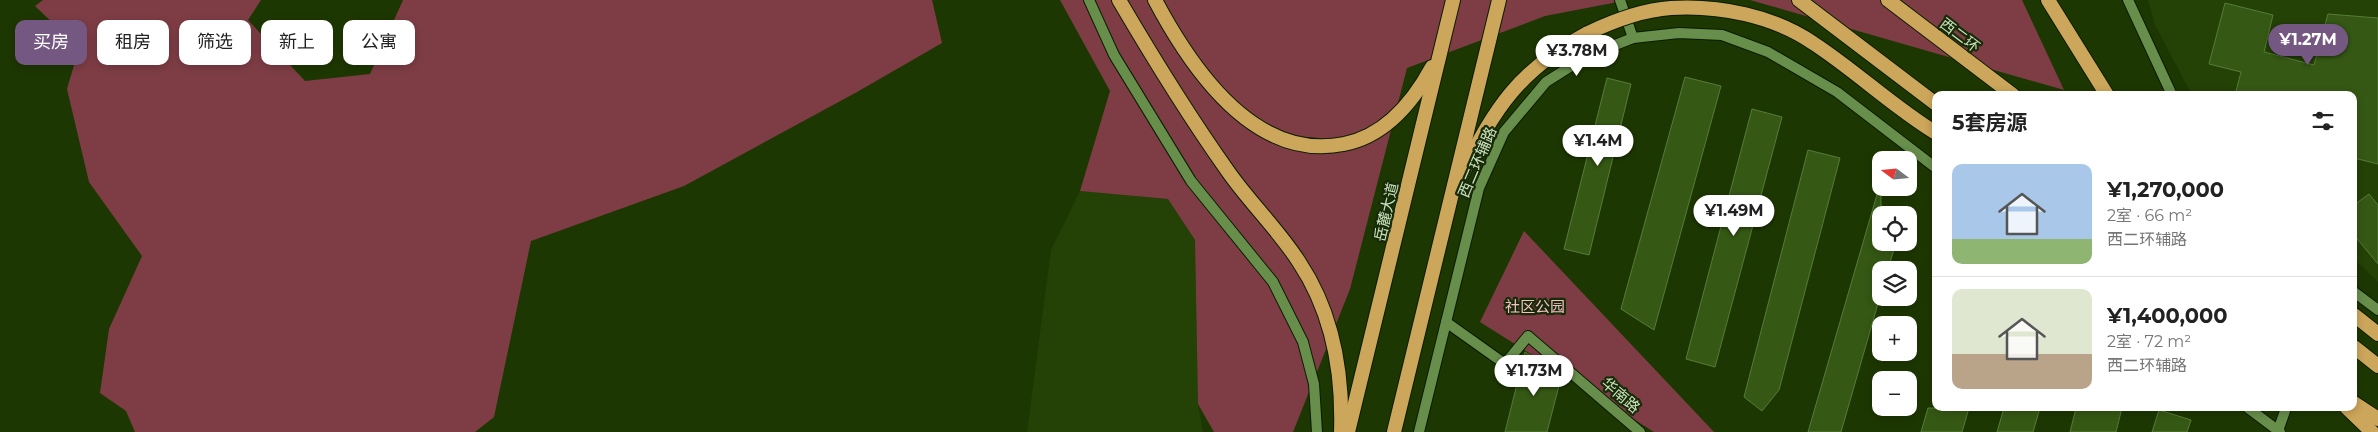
<!DOCTYPE html>
<html lang="zh">
<meta charset="utf-8">
<style>
body{margin:0;font-family:Montserrat,"Noto Sans SC",sans-serif;background:#f6f6f6;color:#222;height:100vh;display:flex;flex-direction:column;font-size:19px;white-space:nowrap}
*{box-sizing:border-box;margin:0}
p{font-size:16px;color:#767676}
.icon{flex:none;width:28px;height:28px;fill:none;stroke:currentColor;stroke-width:2;stroke-linecap:round;stroke-linejoin:round}
.map{position:relative;flex:1;overflow:hidden}
.sheet{position:absolute;left:1932px;top:91px;width:425px;height:320px;display:flex;flex-direction:column;background:#fff;border-radius:10px;box-shadow:0 2px 8px #0003}
.sheet>*{flex:none}
.banner{position:absolute;left:15px;top:20px;width:475px;height:45px;display:flex;gap:10px}
.needle{width:32px;rotate:286deg}
.buttons{position:absolute;left:1872px;top:151px;display:grid;gap:10px}
.buttons a{display:grid;place-items:center;width:45px;height:45px;border-radius:10px;background:#fff;box-shadow:0 2px 8px #0003;font-size:25px}
.price{position:absolute;translate:-50% -42px;padding:0 11px;border-radius:18px;background:#fff;color:#222;font-size:16px;line-height:32px;filter:drop-shadow(0 1px 2px #0008)}
.price::after{content:'';position:absolute;left:50%;top:30px;width:15px;height:11px;margin-left:-8px;background:inherit;clip-path:polygon(0 0,100% 0,50% 100%)}
.price.active{background:#745882;color:#fff}
ul{padding:0;list-style:none}
li{display:flex;align-items:center;gap:15px;height:125px;padding:0 20px}
li+li{border-top:1px solid #e0e0e0}
li span{display:grid;place-items:center;flex:none;width:140px;height:100px;border-radius:10px;color:#555}
li>.icon{margin-inline-start:auto}
span .icon{width:60px;height:60px;fill:#fffc;stroke-width:1}
li b{font-size:21px}
h2{display:flex;justify-content:space-between;align-items:center;height:60px;padding:0 20px;font-size:21px}
.chip{padding:0 18px;border-radius:10px;background:#fff;box-shadow:0 2px 8px #0003;font-size:18px;line-height:45px}
.chip.active{background:#745882;color:#fff}
.map>svg:first-child{display:block}
.built{fill:#244106}
.green{fill:#7e3d45}
.building{fill:#355814;stroke:#567c3a}
.lines{fill:none;stroke-linecap:round;stroke-linejoin:round}
.minor-casing{stroke:#0a1c00;stroke-width:12}
.tertiary-casing{stroke:#0a1c00;stroke-width:12}
.trunk-casing{stroke:#0a1c00;stroke-width:16}
.minor{stroke:#678e4b;stroke-width:10}
.tertiary{stroke:#678e4b;stroke-width:10}
.trunk{stroke:#cca65a;stroke-width:14}
.trunk-bridge-casing{stroke:#0a1c00;stroke-width:16;stroke-linecap:butt}
.trunk-bridge{stroke:#cca65a;stroke-width:14}
.labels{text-anchor:middle;dominant-baseline:central;stroke-width:4.5;stroke-linejoin:round;paint-order:stroke}
.street-label{font-size:15px;fill:#cbe1be;stroke:#182b08}
.park-label{font-size:15px;fill:#f4c0c4;stroke:#182b08}
</style>
<div class="map">
<svg width="2378" height="432" viewBox="0 0 2378 432">
<rect width="100%" height="100%" fill="#1d3702"/>
<g class="built">
<path d="M2148 0H2378V282L2354 259V95H2192L2155 25Z"/>
<path d="M1080 191 1168 199 1195 240 1198 404 1203 432H1027L1051 250Z"/>
</g>
<g class="green">
<path d="M43 0H261L248 20 305 81 370 74 403 0H932L942 43 857 92 684 186 531 241 494 417 475 432H135L126 411 100 393 109 329 142 256 89 182 67 89 79 48 35 6Z"/>
<path d="M1060 0H1628L1545 16 1407 68 1350 289 1293 432H1214L1198 404 1195 240 1168 199 1080 191 1110 91Z"/>
<path d="M1750 0H2022L2064 90Z"/>
<path d="M1524 231 1714 432H1654L1480 322Z"/>
</g>
<g class="building">
<path d="M2225 3 2273 15 2264 52 2314 65 2328 14 2378 18V164L2354 158V95H2235L2241 72 2209 64Z"/>
<path d="M1685 77 1721 86 1654 330 1621 309Z"/>
<path d="M1607 78 1631 84 1589 255 1564 249Z"/>
<path d="M1752 109 1782 117 1715 367 1686 359Z"/>
<path d="M1808 150 1840 158 1779 390 1762 411 1744 397Z"/>
<path d="M1878 191 1881 192V242H1896L1888 270H1881V293L1841 432H1808Z"/>
<path d="M2369 194 2378 205V264L2354 235V205Z"/>
<path d="M1525 352 1562 374 1547 432H1505Z"/>
<path d="M1928 408H1969L1962 432H1921Z"/>
<path d="M2004 408H2040L2033 432H1997Z"/>
<path d="M2076 408H2122L2116 432H2070Z"/>
<path d="M2159 410 2191 420 2187 432H2152Z"/>
</g>
<g class="lines">
<g class="minor-casing">
<g id="minor">
<path d="M1620 0 1633 38"/>
<path d="M1446 322 1505 364 1528 336 1640 432"/>
</g>
</g>
<g class="tertiary-casing">
<g id="tertiary">
<path d="M1089 0 1114 55 1191 181 1273 282 1303 342 1314 384 1317 432"/>
<path d="M2128 0 2172 95"/>
<path d="M2354 292 2378 310"/>
<path d="M2248 408 2280 432"/>
<path d="M2278 431 2286 408"/>
<path d="M1419 432 1479 188 1504 132 1546 82 1587 56 1633 38 1679 33 1722 35 1768 52 1837 92 1936 168"/>
</g>
</g>
<g class="trunk-casing">
<g id="trunk">
<path d="M1119 0C1153 58 1188 115 1227 170 1249 202 1278 229 1299 262 1333 313 1343 372 1341 432"/>
<path d="M1155 0C1191 68 1255 162 1344 144 1385 136 1413 102 1432 67"/>
<path d="M1799 0 1936 104"/>
<path d="M1888 0 2013 95"/>
<path d="M2048 0 2107 95"/>
<path d="M1461 177C1492 110 1521 68 1588 33"/>
<path d="M2354 315 2378 334"/>
<path d="M2354 347 2378 366"/>
<path d="M2354 403 2378 419"/>
<path d="M2347 408 2372 432"/>
<path d="M1348 432 1453 0"/>
<path d="M1394 432 1499 0"/>
</g>
</g>
<use href="#minor" class="minor"/>
<use href="#tertiary" class="tertiary"/>
<use href="#trunk" class="trunk"/>
<g class="trunk-bridge-casing">
<path id="trunk-bridge" d="M1588 33C1613 21 1642 10 1671 8 1719 5 1774 16 1813 43 1856 71 1893 107 1936 133"/>
</g>
<use href="#trunk-bridge" class="trunk-bridge"/>
</g>
<g class="labels">
<g class="street-label">
<text transform="translate(1960 35) rotate(37)">西二环</text>
<text transform="translate(1477 162) rotate(-67)">西二环辅路</text>
<text transform="translate(1386 212) rotate(-77)">岳麓大道</text>
<text transform="translate(1621 395) rotate(41)">华南路</text>
</g>
<g class="park-label">
<text x="1535" y="306">社区公园</text>
</g>
</g>
</svg>
<div class="buttons">
<a><svg class="needle" viewBox="-14 -14 28 28"><path d="M0-13l5 13h-10z" fill="#e53935"/><path d="M0 13l5-13h-10z" fill="#767676"/></svg></a>
<a><svg class="icon" aria-label="locate" viewBox="0 0 24 24"><circle cx="12" cy="12" r="6"/><path d="M12 2v4M12 18v4M2 12h4M18 12h4"/></svg></a>
<a><svg class="icon" aria-label="layers" viewBox="0 0 24 24"><path d="M12 4l9 5-9 5-9-5zM3 14l9 5 9-5"/></svg></a>
<a>+</a>
<a>−</a>
</div>
<b class="price active" style="left:2308px;top:66px">¥1.27M</b>
<b class="price" style="left:1577px;top:77px">¥3.78M</b>
<b class="price" style="left:1598px;top:167px">¥1.4M</b>
<b class="price" style="left:1734px;top:237px">¥1.49M</b>
<b class="price" style="left:1534px;top:397px">¥1.73M</b>
<div class="banner">
<a class="chip active">买房</a>
<a class="chip">租房</a>
<a class="chip">筛选</a>
<a class="chip">新上</a>
<a class="chip">公寓</a>
</div>
<section class="sheet">
<h2>5套房源<svg class="icon" aria-label="filters" viewBox="0 0 24 24"><path d="M4 7h16M4 17h16"/><circle cx="9" cy="7" r="2"/><circle cx="15" cy="17" r="2"/></svg></h2>
<ul>
<li><span style="background:linear-gradient(#a9c7e8 75%,#8fb573 0)"><svg class="icon" aria-label="home" viewBox="0 0 24 24"><path d="M3 11l9-7 9 7M6 9v11h12V9"/></svg></span><div><b>¥1,270,000</b><p>2室 · 66 m²</p><p>西二环辅路</p></div></li>
<li><span style="background:linear-gradient(#dfe7d0 65%,#b9a48a 0)"><svg class="icon" aria-label="home" viewBox="0 0 24 24"><path d="M3 11l9-7 9 7M6 9v11h12V9"/></svg></span><div><b>¥1,400,000</b><p>2室 · 72 m²</p><p>西二环辅路</p></div></li>
</ul>
</section>
</div>
